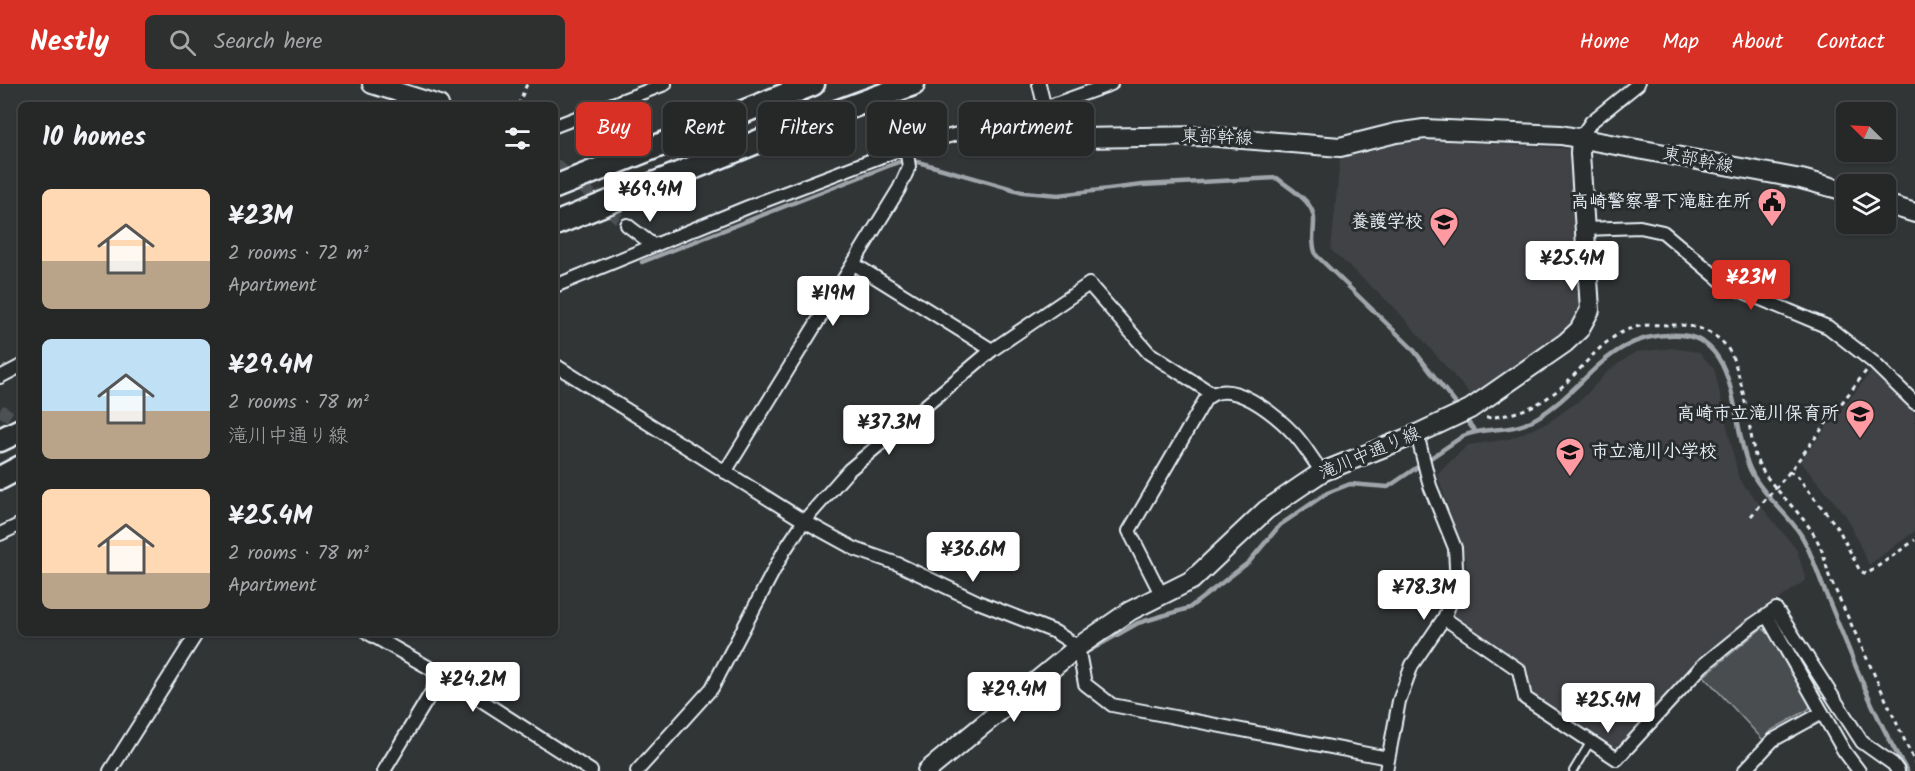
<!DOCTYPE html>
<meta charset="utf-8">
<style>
body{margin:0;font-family:Kalam,"Klee One",sans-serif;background:#2e3030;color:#f1f3f6;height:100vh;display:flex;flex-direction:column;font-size:22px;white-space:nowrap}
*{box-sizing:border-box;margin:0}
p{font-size:20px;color:#a4a6a8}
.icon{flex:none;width:33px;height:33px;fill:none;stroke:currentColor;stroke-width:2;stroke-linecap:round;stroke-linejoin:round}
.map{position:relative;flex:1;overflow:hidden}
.panel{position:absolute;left:18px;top:18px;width:540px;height:534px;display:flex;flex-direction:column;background:#262828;border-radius:9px;box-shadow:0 2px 4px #0004,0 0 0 2px #424445}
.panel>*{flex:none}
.guide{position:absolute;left:576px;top:18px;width:570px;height:54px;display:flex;gap:12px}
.needle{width:39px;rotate:294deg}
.controls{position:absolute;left:1836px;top:18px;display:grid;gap:12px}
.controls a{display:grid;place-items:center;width:60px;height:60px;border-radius:9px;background:#262828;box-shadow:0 2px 4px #0004,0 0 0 2px #424445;font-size:30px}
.price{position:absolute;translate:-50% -51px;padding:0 14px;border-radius:6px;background:#fff;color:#222;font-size:20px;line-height:39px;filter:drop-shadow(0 2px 3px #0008)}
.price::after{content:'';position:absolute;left:50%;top:36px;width:18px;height:14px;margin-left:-9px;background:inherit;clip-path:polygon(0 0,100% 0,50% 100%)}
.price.on{background:#d93025;color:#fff}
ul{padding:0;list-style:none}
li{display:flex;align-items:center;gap:18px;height:150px;padding:0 24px}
li span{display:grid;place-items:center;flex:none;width:168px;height:120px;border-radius:9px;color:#555}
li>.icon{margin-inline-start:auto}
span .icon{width:72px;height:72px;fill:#fffc;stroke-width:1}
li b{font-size:26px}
h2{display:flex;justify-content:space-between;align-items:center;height:72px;padding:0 24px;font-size:26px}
.pill{padding:0 21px;border-radius:9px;background:#262828;box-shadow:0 2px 4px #0004,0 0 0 2px #424445;font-size:21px;line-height:54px}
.pill.on{background:#d93025;color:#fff}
header{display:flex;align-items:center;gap:36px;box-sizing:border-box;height:84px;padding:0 30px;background:#d93025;color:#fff}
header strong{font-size:28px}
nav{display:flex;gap:33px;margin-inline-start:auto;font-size:21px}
.search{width:420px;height:54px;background:#2e3030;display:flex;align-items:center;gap:15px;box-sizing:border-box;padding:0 21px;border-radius:9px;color:#a4a6a8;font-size:22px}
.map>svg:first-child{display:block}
.built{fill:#3f4244}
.green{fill:#494d4f;stroke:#989fa4;stroke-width:1.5}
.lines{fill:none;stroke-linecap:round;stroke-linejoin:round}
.stream{stroke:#9fa5aa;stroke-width:4.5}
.street-tunnel{stroke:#4d5153;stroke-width:12;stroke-dasharray:12 6;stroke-linecap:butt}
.lane-casing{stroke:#e8f1f8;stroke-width:10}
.street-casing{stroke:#e8f1f8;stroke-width:16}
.secondary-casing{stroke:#e8f1f8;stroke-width:22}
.highway-casing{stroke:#e8f1f8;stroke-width:27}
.path{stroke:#e8f1f8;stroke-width:3;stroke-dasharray:4.5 4.5;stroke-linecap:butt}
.lane{stroke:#2a2d2e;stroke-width:6}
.street{stroke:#2a2d2e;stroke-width:12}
.secondary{stroke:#2a2d2e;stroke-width:18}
.highway{stroke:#2a2d2e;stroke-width:22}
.path-bridge{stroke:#e8f1f8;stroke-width:3;stroke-dasharray:4.5 4.5;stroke-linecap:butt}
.labels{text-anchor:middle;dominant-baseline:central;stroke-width:6;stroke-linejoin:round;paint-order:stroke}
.street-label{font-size:18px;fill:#e8f1f8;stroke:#2a2d2e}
.poi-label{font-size:18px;font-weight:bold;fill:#e8f1f8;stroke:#2a2d2e;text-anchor:end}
</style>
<header>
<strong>Nestly</strong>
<div class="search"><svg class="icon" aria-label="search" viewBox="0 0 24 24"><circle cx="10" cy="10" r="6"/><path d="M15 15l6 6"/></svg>Search here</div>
<nav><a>Home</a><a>Map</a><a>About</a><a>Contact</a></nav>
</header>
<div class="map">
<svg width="1915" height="687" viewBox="0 0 1915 687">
<rect width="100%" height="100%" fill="#323536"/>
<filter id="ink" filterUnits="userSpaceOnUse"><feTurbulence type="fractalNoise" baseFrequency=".0167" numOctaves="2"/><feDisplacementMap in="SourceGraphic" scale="12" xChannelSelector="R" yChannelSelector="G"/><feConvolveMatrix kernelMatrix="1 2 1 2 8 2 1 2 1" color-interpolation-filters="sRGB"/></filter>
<g filter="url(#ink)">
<g class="built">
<path d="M1420 55 1571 65 1583 224 1575 239 1563 250 1474 315 1395 224 1331 166 1340 74Z"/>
<path d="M1672 264 1698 268 1714 284 1739 395 1797 466 1806 496 1749 537 1622 664 1616 666 1537 615 1530 605 1528 584 1453 536 1452 530 1468 502 1466 476 1437 390 1468 361 1509 355 1549 338 1583 314 1607 288 1635 268Z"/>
<path d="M1871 288 1915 330V447L1869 481 1846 432 1800 377Z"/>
</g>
<path class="green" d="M1762 544 1776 556 1811 617 1809 625 1772 646 1763 656 1704 592Z"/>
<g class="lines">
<g class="stream">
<path d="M642 178 901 77 918 78 1023 108 1059 111 1142 101 1277 94C1290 105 1315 117 1314 137 1314 149 1311 158 1316 171L1412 264 1459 324"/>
<path d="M1463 332 1475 347"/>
<path d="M1085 569 1138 539 1189 524 1249 478 1280 441 1327 409 1350 400 1388 403 1463 352C1483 343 1505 348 1525 340 1586 312 1603 246 1681 251 1743 256 1730 352 1753 391 1765 413 1788 430 1801 451 1812 469 1818 491 1826 510 1851 569 1873 632 1907 687"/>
</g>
<g class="street-tunnel">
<path d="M555 80 627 141"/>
<path d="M0 326 21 339"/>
</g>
<g class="lane-casing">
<path id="lane" d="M1573 687 1591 657"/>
</g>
<g class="street-casing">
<g id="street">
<path d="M1039 0 1045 25"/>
<path d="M555 42 665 0"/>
<path d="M1581 53 1591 38 1638 0"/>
<path d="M627 141 653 161"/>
<path d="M1585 145 1640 143 1663 148 1725 200 1828 243 1873 278 1915 319"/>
<path d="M854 180 992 266"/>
<path d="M555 202 748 123 906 63 1005 38 1111 0"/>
<path d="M555 281 804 437 855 465 898 480 978 518 1055 548 1078 563 1085 600 1112 621 1388 674"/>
<path d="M0 293 21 282"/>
<path d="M725 388 899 105 909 83 906 63"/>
<path d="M0 450 21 440"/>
<path d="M1162 512 1129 447 1205 316C1229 290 1277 332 1295 351 1305 362 1313 376 1322 388"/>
<path d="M1767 532 1844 667 1859 687"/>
<path d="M1444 534 1519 586 1525 614 1617 675 1702 582 1751 542 1776 525 1862 658 1893 680 1898 687"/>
<path d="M368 549 442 591 591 687"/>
<path d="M110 687 197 549"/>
<path d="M384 687 442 591"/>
<path d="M637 687 712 604 784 467 804 437 849 386 992 266 1089 200 1149 269 1211 309"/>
<path d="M1386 687 1399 617 1412 581 1444 534 1457 502 1455 464 1430 402 1417 350"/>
<path d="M1744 687 1773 656 1822 629"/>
</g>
</g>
<g class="secondary-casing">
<g id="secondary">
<path d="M372 0 439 21"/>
<path d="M1045 25C1051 46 1055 52 1078 54L1206 52 1340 63 1396 49 1424 45 1561 51 1801 95 1846 107"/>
<path d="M1886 120 1915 129"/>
<path d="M927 687 1078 563 1130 527 1192 496 1266 426 1301 402 1322 388 1417 350 1470 325 1565 259 1579 246 1590 226 1580 69 1581 53"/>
</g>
</g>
<g class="highway-casing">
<g id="highway">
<path d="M555 103 813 0"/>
<path d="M555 140 779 49 913 0"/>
<path d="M0 356 21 346"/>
<path d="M0 394 21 383"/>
</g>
</g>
<g class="path">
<path d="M518 21 527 0"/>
<path d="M1486 334C1510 332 1535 324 1554 309 1583 288 1602 249 1640 242 1650 240 1662 241 1672 241 1691 240 1713 246 1726 262 1742 283 1749 344 1755 372 1769 406 1804 427 1819 460 1824 470 1826 481 1829 492L1915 679"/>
<path d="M1789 387 1797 392 1838 444 1860 487 1867 490 1915 456"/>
<path d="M1787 391 1866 287"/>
</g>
<use href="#lane" class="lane"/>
<use href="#street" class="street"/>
<use href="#secondary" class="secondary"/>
<use href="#highway" class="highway"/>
<path class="path-bridge" d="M1751 432 1787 391"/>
</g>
</g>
<defs>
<g id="civic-pin" transform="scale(1.5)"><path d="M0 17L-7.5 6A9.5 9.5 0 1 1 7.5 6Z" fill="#ff9aa2" stroke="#2a2d2e"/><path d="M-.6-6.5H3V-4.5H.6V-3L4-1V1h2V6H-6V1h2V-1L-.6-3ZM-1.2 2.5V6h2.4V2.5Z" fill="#111"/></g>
<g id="school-pin" transform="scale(1.5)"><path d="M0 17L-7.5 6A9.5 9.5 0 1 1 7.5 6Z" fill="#ff9aa2" stroke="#2a2d2e"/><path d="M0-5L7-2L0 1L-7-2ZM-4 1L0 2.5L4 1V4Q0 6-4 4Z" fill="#111"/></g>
</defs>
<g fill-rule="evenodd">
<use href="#civic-pin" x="1772" y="118"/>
<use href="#school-pin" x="1444" y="138"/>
<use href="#school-pin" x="1860" y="330"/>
<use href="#school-pin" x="1570" y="368"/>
</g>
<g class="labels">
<g class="street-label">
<text transform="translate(1217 54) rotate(2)">東部幹線</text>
<text transform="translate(1698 77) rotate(11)">東部幹線</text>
<text transform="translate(1370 370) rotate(-23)">滝川中通り線</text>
</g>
<g class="poi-label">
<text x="1751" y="118">高崎警察署下滝駐在所</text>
<text x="1423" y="138">養護学校</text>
<text x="1839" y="330">高崎市立滝川保育所</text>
<text x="1591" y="368" text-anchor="start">市立滝川小学校</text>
</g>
</g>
</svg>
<div class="controls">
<a><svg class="needle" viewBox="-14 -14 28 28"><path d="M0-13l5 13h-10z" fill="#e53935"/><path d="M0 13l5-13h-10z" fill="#a4a6a8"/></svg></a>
<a><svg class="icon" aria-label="layers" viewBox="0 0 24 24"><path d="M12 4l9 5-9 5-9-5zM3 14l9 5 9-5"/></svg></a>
</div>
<b class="price" style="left:650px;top:139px">¥69.4M</b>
<b class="price" style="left:1572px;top:208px">¥25.4M</b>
<b class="price on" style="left:1751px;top:227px">¥23M</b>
<b class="price" style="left:833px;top:243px">¥19M</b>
<b class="price" style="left:889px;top:372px">¥37.3M</b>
<b class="price" style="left:973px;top:499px">¥36.6M</b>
<b class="price" style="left:1424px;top:537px">¥78.3M</b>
<b class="price" style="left:473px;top:629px">¥24.2M</b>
<b class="price" style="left:1014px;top:639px">¥29.4M</b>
<b class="price" style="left:1608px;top:650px">¥25.4M</b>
<div class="guide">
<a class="pill on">Buy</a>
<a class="pill">Rent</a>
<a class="pill">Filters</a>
<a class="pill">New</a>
<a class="pill">Apartment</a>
</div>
<section class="panel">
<h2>10 homes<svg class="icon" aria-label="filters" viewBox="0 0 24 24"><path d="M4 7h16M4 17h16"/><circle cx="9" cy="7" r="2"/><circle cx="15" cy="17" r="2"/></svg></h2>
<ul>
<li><span style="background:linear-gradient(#ffd9b3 60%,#b9a48a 0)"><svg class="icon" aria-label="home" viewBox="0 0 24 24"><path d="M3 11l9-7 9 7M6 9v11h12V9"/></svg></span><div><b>¥23M</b><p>2 rooms · 72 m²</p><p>Apartment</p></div></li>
<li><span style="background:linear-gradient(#bfe0f5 60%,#b9a48a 0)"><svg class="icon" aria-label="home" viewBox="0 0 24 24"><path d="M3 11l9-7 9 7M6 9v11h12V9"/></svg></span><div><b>¥29.4M</b><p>2 rooms · 78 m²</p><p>滝川中通り線</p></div></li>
<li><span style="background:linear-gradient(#ffd9b3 70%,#b9a48a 0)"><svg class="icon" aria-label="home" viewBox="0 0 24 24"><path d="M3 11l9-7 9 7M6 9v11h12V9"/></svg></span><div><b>¥25.4M</b><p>2 rooms · 78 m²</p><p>Apartment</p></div></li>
</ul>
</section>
</div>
